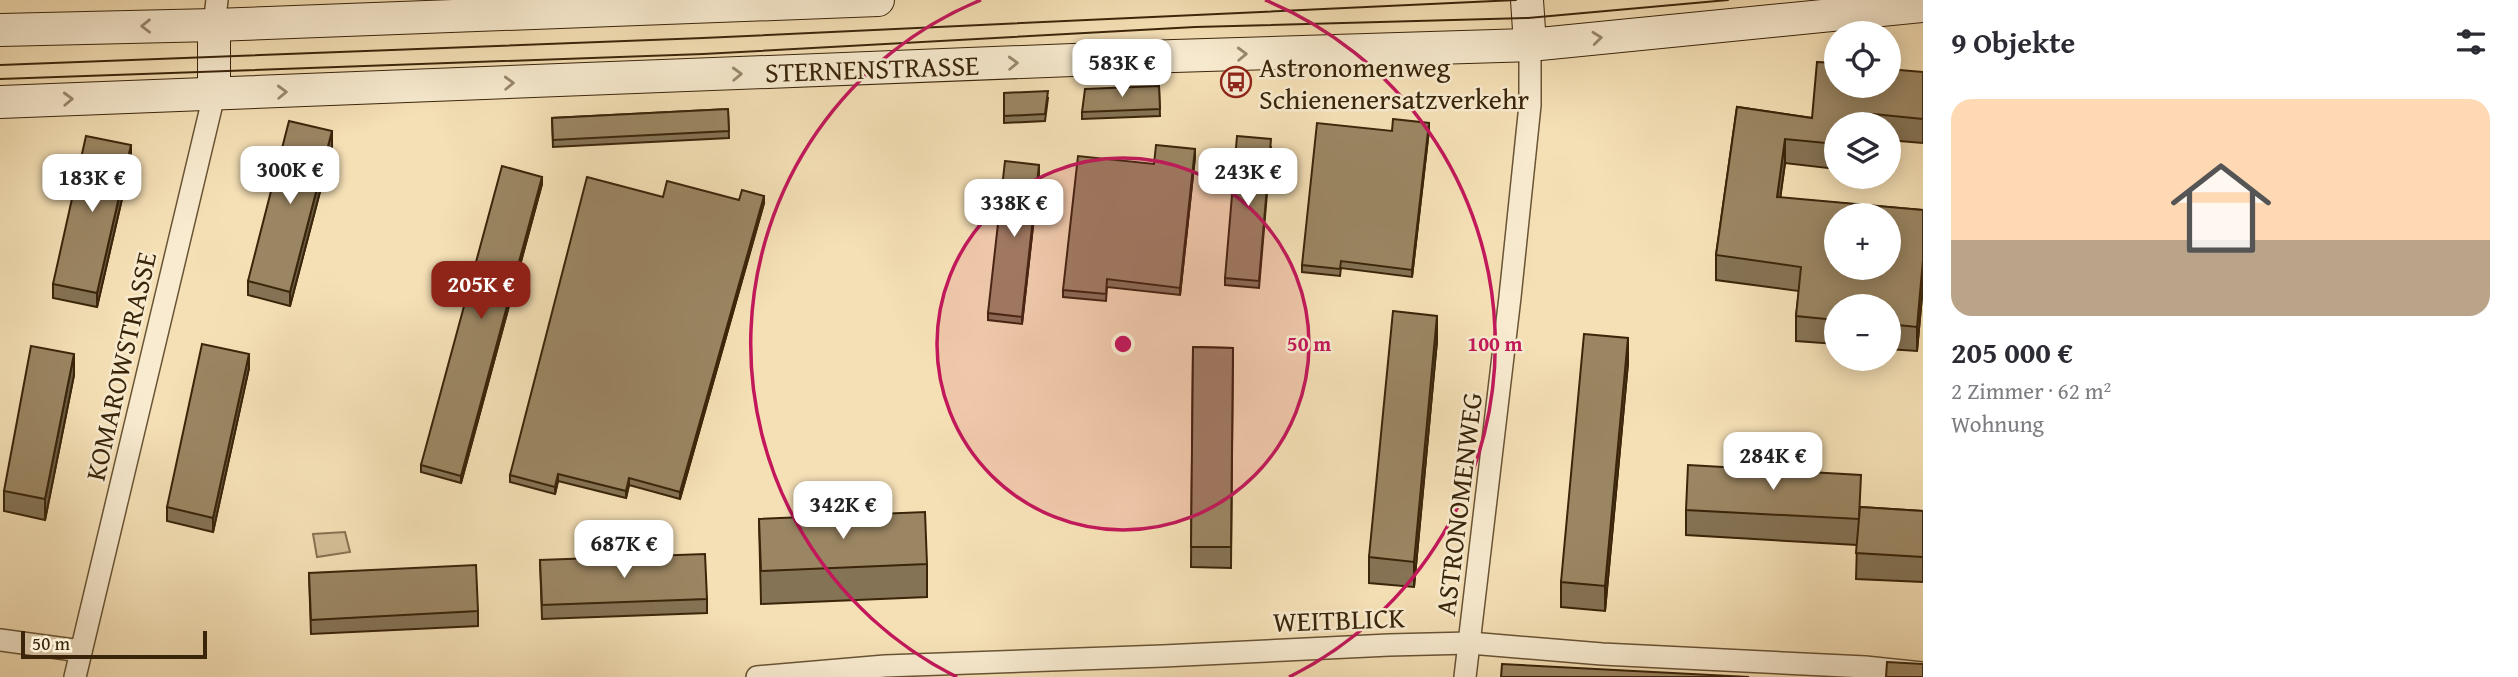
<!DOCTYPE html>
<html lang="de">
<meta charset="utf-8">
<style>
body{margin:0;font-family:"Gentium Book Plus",serif;background:#f7f7f7;color:#2b2b33;height:100vh;display:flex;flex-direction:column;font-size:26px;white-space:nowrap}
*{box-sizing:border-box;margin:0}
p{font-size:23px;color:#7c7c81}
.icon{flex:none;width:38px;height:38px;fill:none;stroke:currentColor;stroke-width:2;stroke-linecap:round;stroke-linejoin:round}
.map{position:relative;flex:1;overflow:hidden}
.sheet{display:flex;flex-direction:column;background:#fff;width:595px}
.sheet>*{flex:none}
.buttons{position:absolute;left:1824px;top:21px;display:grid;gap:14px}
.buttons a{display:grid;place-items:center;width:77px;height:77px;border-radius:50%;background:#fff;box-shadow:0 4px 18px #0003;font-size:35px}
.scale{position:absolute;left:21px;bottom:18px;width:186px;box-sizing:border-box;padding-left:7px;border:4px solid #3a250a;border-top:0;font-size:19px;line-height:24px;white-space:nowrap;color:#3a250a;-webkit-text-stroke:5px #f8ebd0;paint-order:stroke}
.price{position:absolute;translate:-50% -60px;padding:0 16px;border-radius:14px;background:#fff;color:#222;font-size:23px;line-height:46px;filter:drop-shadow(0 2px 4px #0008)}
.price::after{content:'';position:absolute;left:50%;top:42px;width:21px;height:16px;margin-left:-10px;background:inherit;clip-path:polygon(0 0,100% 0,50% 100%)}
.price.on{background:#8f2418;color:#fff}
ul{padding:0;list-style:none}
li{display:grid;align-content:center;gap:14px;height:371px;padding:0 28px}
li+li{border-top:2px solid #e1e1e2}
li span{display:grid;place-items:center;height:217px;border-radius:21px;color:#555}
li>.icon{margin-inline-start:auto}
span .icon{width:126px;height:126px;fill:#fffc;stroke-width:1}
li b{font-size:30px}
h2{display:flex;justify-content:space-between;align-items:center;height:84px;padding:0 28px;font-size:30px}
main{display:flex;flex:1;min-height:0}
.map>svg:first-child{display:block}
.green{fill:#d5c099;stroke:#887252;stroke-width:2}
.lines{fill:none;stroke-linecap:round;stroke-linejoin:round}
.street-casing{stroke:#695435;stroke-width:24}
.secondary-casing{stroke:#3a250a;stroke-width:34}
.street{stroke:#f8ebd0;stroke-width:21}
.secondary{stroke:#f8ebd0;stroke-width:32}
.tram{stroke:#3a250a;stroke-width:2}
.wall{fill:#857355;stroke:#3a250a;stroke-width:2}
.shaded-wall{fill:#6c5e45;stroke:#3a250a;stroke-width:2}
.building{fill:#9b8663;stroke:#3a250a;stroke-width:2;fill-rule:evenodd}
.oneway{stroke:#99886d}
.ring{fill:none;stroke:#c2185b;stroke-width:3.5}
.labels{text-anchor:middle;dominant-baseline:central;stroke-width:5;stroke-linejoin:round;paint-order:stroke}
.poi-label{font-size:28px;fill:#3a250a;stroke:#f8ebd0;text-anchor:start}
.street-label{font-size:28px;fill:#3a250a;stroke:#f8ebd0}
.centre{fill:#c2185b;stroke:#f8ebd0;stroke-width:3.5}
.ring-label{font-size:21px;text-anchor:middle;font-weight:bold;fill:#c2185b;stroke:#f8ebd0;stroke-width:5;stroke-linejoin:round;paint-order:stroke}
</style>
<main>
<div class="map">
<svg width="1923" height="677" viewBox="0 0 1923 677">
<rect width="100%" height="100%" fill="#f5e0b6"/>
<filter id="stains"><feTurbulence type="fractalNoise" baseFrequency=".00286" numOctaves="4"/><feColorMatrix values="0 0 0 0 .2 0 0 0 0 .09 0 0 0 0 .02 0 0 0 .5 -.17"/></filter>
<radialGradient id="worn" r=".72"><stop offset=".6" stop-color="#630" stop-opacity="0"/><stop offset="1" stop-color="#630" stop-opacity=".3"/></radialGradient>
<path class="green" d="M345 532 350 552 317 557 313 534Z"/>
<g class="lines">
<g class="street-casing">
<g id="street">
<path d="M214 25 217 0"/>
<path d="M0 640 81 651"/>
<path d="M75 677 214 95"/>
<path d="M757 677 885 666 1163 656 1389 645 1470 643 1602 654 1865 667 1923 673"/>
<path d="M1465 677 1510 297 1530 105V45"/>
</g>
</g>
<g class="secondary-casing">
<g id="secondary">
<path d="M1527 0 1530 45"/>
<path d="M0 30 214 25 878 0"/>
<path d="M214 95V25"/>
<path d="M0 102 1174 56 1530 45 1923 6"/>
</g>
</g>
<use href="#street" class="street"/>
<use href="#secondary" class="secondary"/>
<g class="tram">
<path d="M0 65 703 38 1516 0"/>
<path d="M0 79 703 54 1195 27 1528 18 1728 0"/>
</g>
</g>
<g class="wall">
<path d="M1923 72V143L1888 140V124H1836V169L1785 163 1780 198 1923 210V285L1917 351 1888 349V306H1836V344L1796 341V316L1799 291 1716 280V255L1737 107 1812 118Z"/>
<path d="M1159 86 1160 116 1082 119V112Z"/>
<path d="M1004 93 1048 98 1045 121 1004 123Z"/>
<path d="M728 109 729 138 553 147 552 118Z"/>
<path d="M1429 130 1412 277 1341 268 1340 276 1302 272V265L1392 131Z"/>
<path d="M332 146 290 306 248 295V281Z"/>
<path d="M1271 146 1259 288 1225 285V278Z"/>
<path d="M1195 157 1180 295 1107 287 1106 301 1063 297V290L1154 164Z"/>
<path d="M131 160 97 307 53 298V284Z"/>
<path d="M1039 173 1022 324 988 320V313Z"/>
<path d="M542 184 461 483 421 472V465Z"/>
<path d="M663 197 739 200 764 203 680 499 629 485 626 498 558 481 555 494 510 482V475Z"/>
<path d="M1437 341 1414 587 1369 583V557Z"/>
<path d="M1193 347 1233 348 1231 568 1191 567Z"/>
<path d="M1628 363 1605 611 1561 607V582Z"/>
<path d="M249 368 213 532 167 521V507Z"/>
<path d="M74 375 45 520 4 511V491Z"/>
<path d="M1861 507 1923 511V582L1856 579 1857 545 1686 535V510Z"/>
<path d="M759 519 927 564V597L761 604Z"/>
<path d="M540 560 707 599V613L542 619Z"/>
<path d="M309 573 478 611V626L311 634Z"/>
</g>
<g class="shaded-wall">
<path d="M1429 123V130L1412 277V270Z"/>
<path d="M332 131V146L290 306V292Z"/>
<path d="M1785 139V163L1777 222V197Z"/>
<path d="M131 145V160L97 307V293Z"/>
<path d="M1195 149V157L1180 295V288Z"/>
<path d="M1039 165V173L1022 324V317Z"/>
<path d="M542 177V184L461 483V476Z"/>
<path d="M764 196V203L680 499V492Z"/>
<path d="M1923 260V285L1917 351V327Z"/>
<path d="M1437 316V341L1414 587V562Z"/>
<path d="M1628 338V363L1605 611V586Z"/>
<path d="M74 354V375L45 520V499Z"/>
<path d="M249 354V368L213 532V518Z"/>
<path d="M558 474V481L555 494V487Z"/>
<path d="M629 478V485L626 498V491Z"/>
</g>
<g class="building">
<path d="M1817 62 1836 63V86H1888V69L1923 72V119L1864 113 1863 124H1836V144L1785 139 1777 197 1923 210V260L1917 327 1888 324V306H1836V320L1796 316 1801 267 1716 255 1737 107 1812 118ZM1836 215H1888V268H1836Z"/>
<path d="M1159 86 1160 109 1082 112 1085 89Z"/>
<path d="M1048 91 1045 114 1004 116V93Z"/>
<path d="M728 109 729 131 553 140 552 118Z"/>
<path d="M1393 119 1429 123 1412 270 1341 261 1340 269 1302 265 1317 123 1392 131Z"/>
<path d="M289 121 332 131 290 292 248 281Z"/>
<path d="M86 136 131 145 97 293 53 284Z"/>
<path d="M1237 136 1271 139 1259 281 1225 278Z"/>
<path d="M1156 145 1195 149 1180 288 1107 279 1106 294 1063 290 1078 156 1154 164Z"/>
<path d="M1005 161 1039 165 1022 317 988 313Z"/>
<path d="M502 166 542 177 461 476 421 465Z"/>
<path d="M587 177 663 197 667 181 739 200 742 190 764 196 680 492 629 478 626 491 558 474 555 487 510 475Z"/>
<path d="M1393 311 1437 316 1414 562 1369 557Z"/>
<path d="M1584 334 1628 338 1605 586 1561 582Z"/>
<path d="M202 344 249 354 213 518 167 507Z"/>
<path d="M31 346 74 354 45 499 4 491Z"/>
<path d="M1193 347 1233 348 1231 547H1191Z"/>
<path d="M1688 465 1861 475 1859 519 1686 510Z"/>
<path d="M1860 507 1923 511V557L1856 553Z"/>
<path d="M925 512 927 564 761 571 759 519Z"/>
<path d="M705 554 707 599 542 605 540 560Z"/>
<path d="M476 565 478 611 311 620 309 573Z"/>
<path d="M1887 662 1923 664V677H1886Z"/>
<path d="M1502 664 1749 677H1501Z"/>
</g>
<defs><path id="oneway-chevron" d="M-2-3.5L2.5 0L-2 3.5" fill="none" stroke-width="1.6" stroke-linecap="round" stroke-linejoin="round" transform="scale(1.75)"/></defs>
<g class="oneway">
<use href="#oneway-chevron" transform="translate(146 26) rotate(179)"/>
<use href="#oneway-chevron" transform="translate(1597 38) rotate(-6)"/>
<use href="#oneway-chevron" transform="translate(1242 54) rotate(-2)"/>
<use href="#oneway-chevron" transform="translate(1013 63) rotate(-2)"/>
<use href="#oneway-chevron" transform="translate(737 74) rotate(-2)"/>
<use href="#oneway-chevron" transform="translate(509 83) rotate(-2)"/>
<use href="#oneway-chevron" transform="translate(282 92) rotate(-2)"/>
<use href="#oneway-chevron" transform="translate(68 99) rotate(-2)"/>
</g>
<circle cx="1123" cy="344" r="186" fill="#c2185b" fill-opacity=".12"/>
<g class="ring">
<circle cx="1123" cy="344" r="186"/>
<path d="M957 677A372 372 0 0 1 981 0M1265 0A372 372 0 0 1 1289 677"/>
</g>
<defs>
<g id="bus-ring" transform="scale(1.575)"><circle r="9.5" fill="#f8ebd0" stroke="#8f2418" stroke-width="1.5"/><path d="M-5-6H5V4H4V6H2V4H-2V6H-4V4H-5ZM-3.5-4V0h7V-4ZM-3.5 1.2v1.5H-2V1.2ZM2 1.2v1.5H3.5V1.2Z" fill="#8f2418"/></g>
</defs>
<g fill-rule="evenodd">
<use href="#bus-ring" x="1236" y="82"/>
</g>
<g class="labels">
<g class="poi-label">
<text x="1259" y="66">Astronomenweg<tspan x="1259" dy="32">Schienenersatzverkehr</tspan></text>
</g>
<g class="street-label">
<text transform="translate(872 68) rotate(-2)">STERNENSTRASSE</text>
<text transform="translate(120 366) rotate(-77)">KOMAROWSTRASSE</text>
<text transform="translate(1458 504) rotate(-83)">ASTRONOMENWEG</text>
<text transform="translate(1339 619) rotate(-2)">WEITBLICK</text>
</g>
</g>
<circle cx="1123" cy="344" r="10" class="centre"/>
<g class="ring-label">
<text x="1309" y="351">50 m</text>
<text x="1495" y="351">100 m</text>
</g>
<rect width="100%" height="100%" filter="url(#stains)"/>
<rect width="100%" height="100%" fill="url(#worn)"/>
</svg>
<div class="buttons">
<a><svg class="icon" aria-label="locate" viewBox="0 0 24 24"><circle cx="12" cy="12" r="6"/><path d="M12 2v4M12 18v4M2 12h4M18 12h4"/></svg></a>
<a><svg class="icon" aria-label="layers" viewBox="0 0 24 24"><path d="M12 4l9 5-9 5-9-5zM3 14l9 5 9-5"/></svg></a>
<a>+</a>
<a>−</a>
</div>
<div class="scale">50 m</div>
<b class="price" style="left:1122px;top:99px">583K €</b>
<b class="price" style="left:290px;top:206px">300K €</b>
<b class="price" style="left:1248px;top:208px">243K €</b>
<b class="price" style="left:92px;top:214px">183K €</b>
<b class="price" style="left:1014px;top:239px">338K €</b>
<b class="price on" style="left:481px;top:321px">205K €</b>
<b class="price" style="left:1773px;top:492px">284K €</b>
<b class="price" style="left:843px;top:541px">342K €</b>
<b class="price" style="left:624px;top:580px">687K €</b>
</div>
<section class="sheet">
<h2>9 Objekte<svg class="icon" aria-label="filters" viewBox="0 0 24 24"><path d="M4 7h16M4 17h16"/><circle cx="9" cy="7" r="2"/><circle cx="15" cy="17" r="2"/></svg></h2>
<ul>
<li><span style="background:linear-gradient(#ffd9b3 65%,#b9a48a 0)"><svg class="icon" aria-label="home" viewBox="0 0 24 24"><path d="M3 11l9-7 9 7M6 9v11h12V9"/></svg></span><div><b>205 000 €</b><p>2 Zimmer · 62 m²</p><p>Wohnung</p></div></li>
</ul>
</section>
</main>
